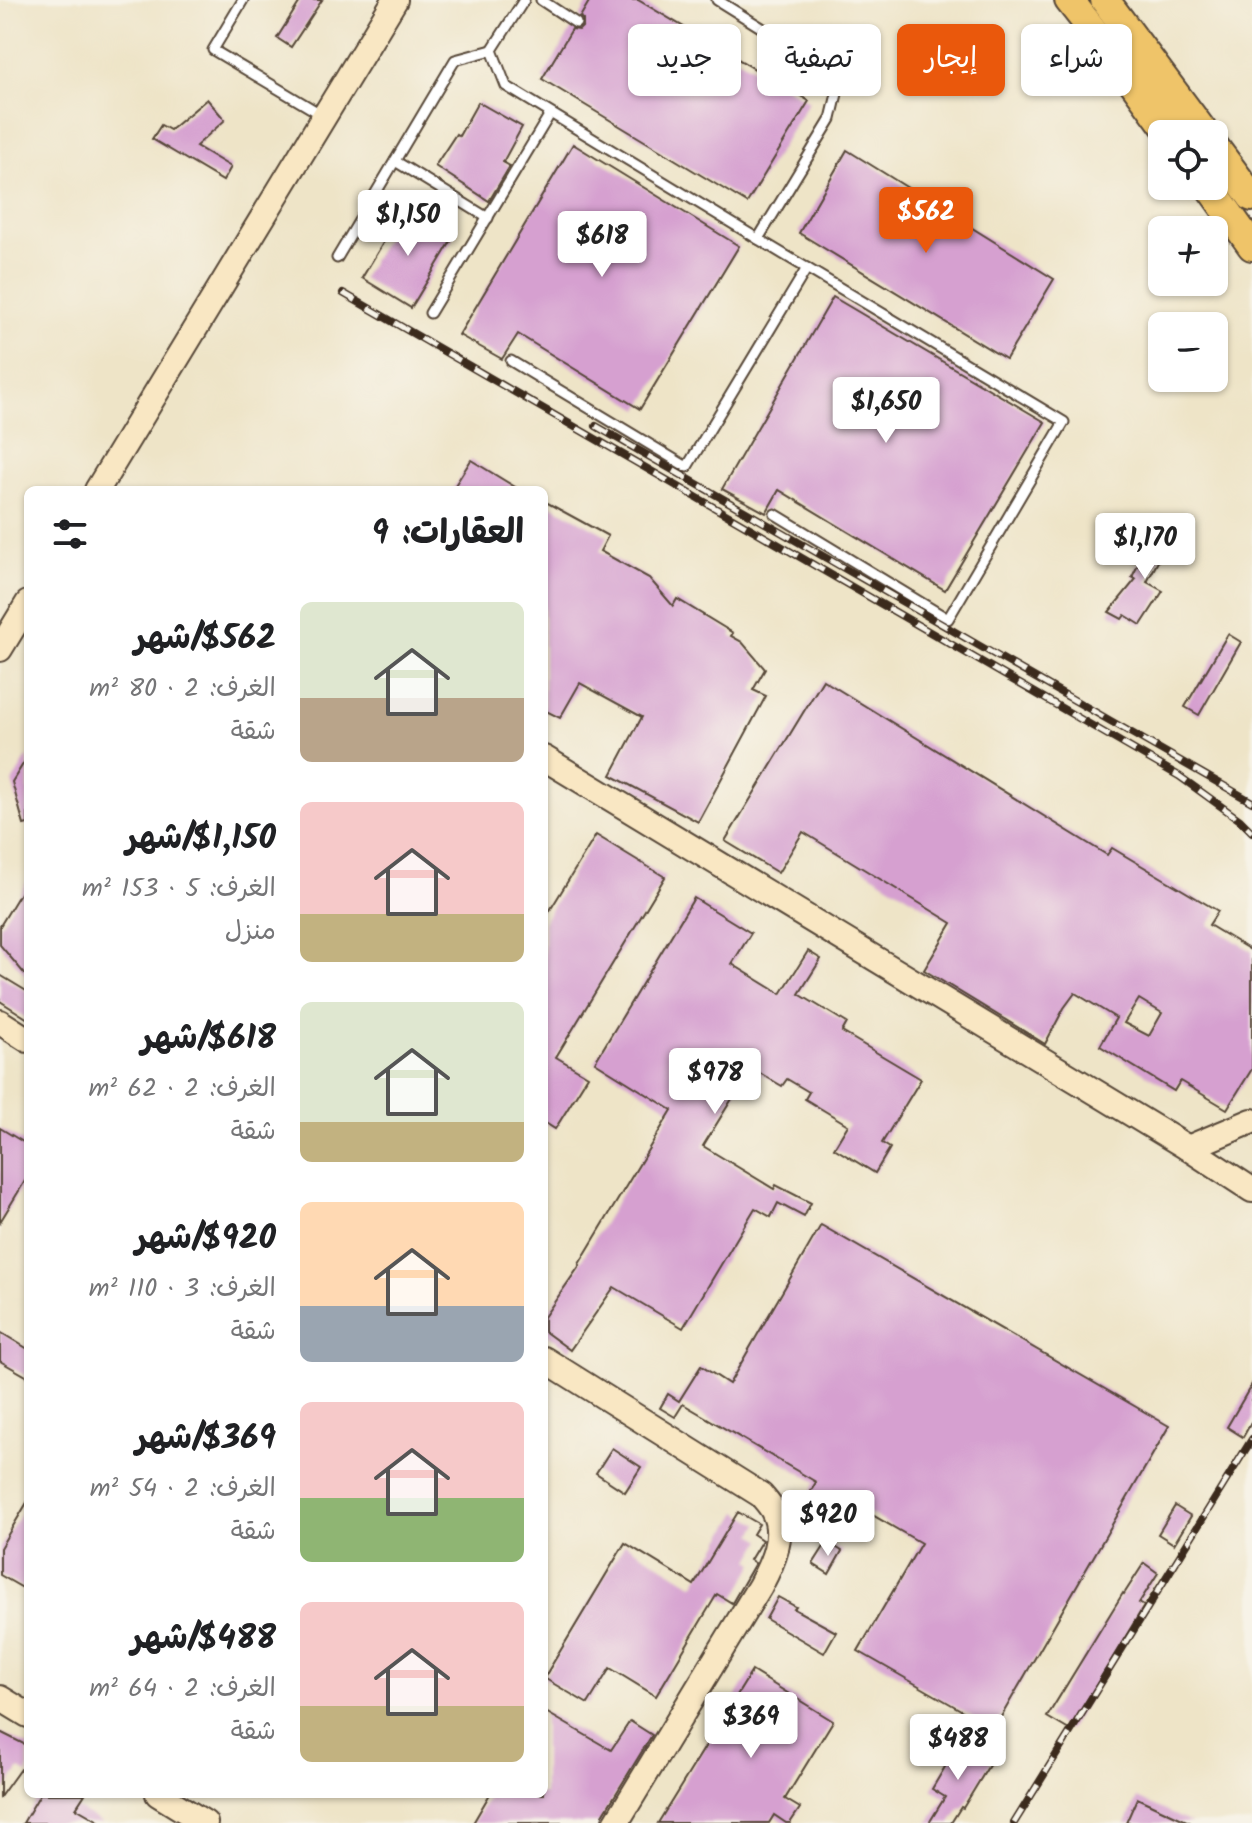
<!DOCTYPE html>
<html lang="ar">
<meta charset="utf-8">
<style>
body{margin:0;font-family:Kalam,"Playpen Sans Arabic",sans-serif;background:#f2f2f2;color:#202124;direction:rtl;height:100vh;display:flex;flex-direction:column;font-size:30px;white-space:nowrap}
*{box-sizing:border-box;margin:0}
p{font-size:26px;color:#757577}
.icon{flex:none;width:44px;height:44px;fill:none;stroke:currentColor;stroke-width:2;stroke-linecap:round;stroke-linejoin:round}
.map{position:relative;flex:1;overflow:hidden;direction:ltr}
.details{position:absolute;left:24px;top:486px;width:524px;height:1312px;display:flex;flex-direction:column;background:#fff;border-radius:12px;box-shadow:0 2px 6px #0004;direction:rtl}
.details>*{flex:none}
.guide{position:absolute;left:572px;top:24px;width:560px;height:72px;direction:rtl;display:flex;gap:16px}
.fabs{position:absolute;left:1148px;top:120px;display:grid;gap:16px}
.fabs a{display:grid;place-items:center;width:80px;height:80px;border-radius:12px;background:#fff;box-shadow:0 2px 6px #0004;font-size:40px}
.price{position:absolute;translate:-50% -68px;padding:0 18px;border-radius:8px;background:#fff;color:#222;font-size:26px;line-height:52px;filter:drop-shadow(0 2px 4px #0008)}
.price::after{content:'';position:absolute;left:50%;top:48px;width:24px;height:18px;margin-left:-12px;background:inherit;clip-path:polygon(0 0,100% 0,50% 100%)}
.price.on{background:#ea580c;color:#fff}
ul{padding:0;list-style:none}
li{display:flex;align-items:center;gap:24px;height:200px;padding:0 24px}
li span{display:grid;place-items:center;flex:none;width:224px;height:160px;border-radius:12px;color:#555}
li>.icon{margin-inline-start:auto}
span .icon{width:96px;height:96px;fill:#fffc;stroke-width:1}
li b{font-size:34px}
h2{display:flex;justify-content:space-between;align-items:center;height:96px;padding:0 24px;font-size:34px}
.pill{padding:0 28px;border-radius:12px;background:#fff;box-shadow:0 2px 6px #0004;font-size:28px;line-height:72px}
.pill.on{background:#ea580c;color:#fff}
.map>svg:first-child{display:block}
.building{fill:#d6a0d0;fill-rule:evenodd}
.lines{fill:none;stroke-linecap:round;stroke-linejoin:round}
.lane-casing{stroke:#564637;stroke-width:13}
.secondary-casing{stroke:#564637;stroke-width:28}
.primary-casing{stroke:#564637;stroke-width:32}
.lane{stroke:#fff;stroke-width:9}
.secondary{stroke:#f9e7c3;stroke-width:24}
.primary{stroke:#efc469;stroke-width:28}
.rail-casing{stroke:#3b2a1e;stroke-width:8}
.rail{stroke:#f7f3e8;stroke-width:5;stroke-dasharray:15;stroke-linecap:butt}
</style>
<div class="map">
<svg width="1252" height="1823" viewBox="0 0 1252 1823">
<rect width="100%" height="100%" fill="#f7f3e8"/>
<filter id="ink" filterUnits="userSpaceOnUse"><feTurbulence type="fractalNoise" baseFrequency=".0125" numOctaves="2"/><feDisplacementMap in="SourceGraphic" scale="16" xChannelSelector="R" yChannelSelector="G"/><feConvolveMatrix kernelMatrix="1 2 1 2 8 2 1 2 1" color-interpolation-filters="sRGB"/></filter>
<filter id="wash" filterUnits="userSpaceOnUse"><feTurbulence type="fractalNoise" baseFrequency=".006" numOctaves="4" result="noise"/><feDisplacementMap in="SourceGraphic" scale="32" xChannelSelector="R" yChannelSelector="G"/><feGaussianBlur stdDeviation="1.8" result="paint"/><feColorMatrix in="noise" values="0 0 0 0 0 0 0 0 0 0 0 0 0 0 0 0 0 1.4 0 .05"/><feComposite in="paint" operator="in"/></filter>
<g filter="url(#wash)">
<rect width="100%" height="100%" fill="#eee4c7"/>
<g id="blocks">
<g class="building">
<path d="M301 0H322L291 47 277 38Z"/>
<path d="M590 0H638L809 101 747 203 542 79 572 29 579 30 583 26V20L580 17Z"/>
<path d="M938 44 955 67 943 76 926 53Z"/>
<path d="M207 99 225 120 196 146 231 167 223 181 152 139 161 125 170 130Z"/>
<path d="M478 102 522 127 503 162 510 166 489 201 435 166 456 134 459 136Z"/>
<path d="M573 144 739 246 640 409 518 334 502 359 459 335Z"/>
<path d="M847 150 1054 279 1006 359 799 233Z"/>
<path d="M404 208 453 238 411 308 362 278Z"/>
<path d="M833 297 1045 422 945 590 779 490 766 513 722 489Z"/>
<path d="M471 460 520 490H452Z"/>
<path d="M544 501 608 536 600 551 649 578 673 606 677 599 733 633 731 636 742 642 765 669 753 690 766 696 698 822 611 775 642 717 580 683 560 718 544 710Z"/>
<path d="M1168 521 1181 528 1165 553 1163 552 1147 582 1163 591 1141 625 1125 615 1122 619 1109 612 1136 579 1132 577 1143 555 1146 557Z"/>
<path d="M1228 634 1241 642 1199 715 1185 707Z"/>
<path d="M823 680 1107 855 1112 848 1218 911 1209 925 1252 951V1069L1227 1109 1180 1081 1174 1091 1100 1046 1116 1018 1075 993 1064 1008 1045 1044 924 970 952 923 803 832 778 873 725 841ZM1139 999 1162 1013 1149 1036 1124 1023Z"/>
<path d="M28 756V824L24 825 12 782Z"/>
<path d="M596 835 665 877 556 1057 588 1076 555 1129 544 1122V920Z"/>
<path d="M28 880V978L0 945V926Z"/>
<path d="M694 898 751 933 732 964 781 994 808 951 821 959 799 994 847 1023 842 1032 921 1079 882 1143 890 1148 875 1173 834 1148 848 1125 805 1099 809 1092 787 1079 782 1086 751 1068 703 1146 774 1189 776 1185 811 1203 804 1217 778 1203 771 1217 755 1208 683 1328 614 1287 570 1350 544 1331V1317L580 1265 579 1264 672 1110 595 1062Z"/>
<path d="M0 975 28 992V1019L0 1001Z"/>
<path d="M0 1128 28 1145V1176L0 1222Z"/>
<path d="M821 1225 1169 1426 994 1729 858 1651 921 1543 841 1497 833 1512 807 1498 816 1482 683 1404 675 1417 660 1408 668 1394 679 1401 701 1366 729 1384Z"/>
<path d="M0 1332 28 1349V1377L0 1361Z"/>
<path d="M1252 1384V1421L1243 1437 1227 1427Z"/>
<path d="M612 1448 641 1467 625 1492 596 1473Z"/>
<path d="M28 1501V1591L0 1575V1548Z"/>
<path d="M1175 1506 1191 1516 1174 1544 1158 1534Z"/>
<path d="M738 1512 759 1524 753 1534 762 1540 750 1560 755 1563 732 1603 717 1594 656 1696 610 1668 588 1704 544 1678 625 1543 694 1585Z"/>
<path d="M827 1542 842 1551 829 1574 813 1564Z"/>
<path d="M1144 1563 1158 1573 1139 1603 1144 1606 1069 1730 1047 1717 1123 1593 1124 1594Z"/>
<path d="M778 1597 796 1607 794 1609 836 1632 824 1653 766 1619Z"/>
<path d="M752 1671 833 1721 785 1799 800 1808 790 1823H786L774 1815 769 1823H658Z"/>
<path d="M544 1711 611 1750 630 1721 652 1735 603 1815 601 1823H473L490 1794H544Z"/>
<path d="M0 1732 28 1746V1774L20 1769 0 1797Z"/>
<path d="M959 1743 991 1762 963 1808 961 1807 951 1823H929L945 1797 932 1789Z"/>
<path d="M40 1794H85L76 1808 102 1823H23Z"/>
<path d="M1137 1798 1191 1823H1126Z"/>
</g>
</g>
</g>
<g filter="url(#ink)">
<use href="#blocks" fill-opacity="0" stroke="#564637" stroke-width="2"/>
<g class="lines">
<g class="lane-casing">
<g id="lane">
<path d="M243 0 213 50 324 116"/>
<path d="M524 0 492 50 506 86 758 239"/>
<path d="M541 0 576 23"/>
<path d="M717 0 841 77 831 119 758 239 1064 422 948 619 775 514"/>
<path d="M395 161 488 218"/>
<path d="M337 258 455 60 492 50"/>
<path d="M430 313 550 114"/>
<path d="M511 361 687 467 807 268"/>
</g>
</g>
<g class="secondary-casing">
<g id="secondary">
<path d="M97 490 395 0"/>
<path d="M0 649 28 603"/>
<path d="M544 758 1188 1148 1252 1190"/>
<path d="M0 1022 28 1040"/>
<path d="M1188 1148 1252 1121"/>
<path d="M544 1359 761 1495C765 1500 770 1505 773 1511 786 1535 772 1564 760 1586L616 1823"/>
<path d="M0 1698 28 1715"/>
<path d="M158 1794 205 1823"/>
</g>
</g>
<g class="primary-casing">
<g id="primary">
<path d="M1069 0 1128 75 1171 134"/>
<path d="M1105 0 1205 134"/>
<path d="M1214 146 1252 197"/>
<path d="M1209 186 1252 246"/>
</g>
</g>
<use href="#lane" class="lane"/>
<use href="#secondary" class="secondary"/>
<use href="#primary" class="primary"/>
<g class="rail-casing">
<g id="rail">
<path d="M343 293 1179 776 1240 820 1252 832"/>
<path d="M596 426 1252 802"/>
<path d="M1014 1823 1252 1439"/>
</g>
</g>
<use href="#rail" class="rail"/>
</g>
</g>
</svg>
<div class="fabs">
<a><svg class="icon" aria-label="locate" viewBox="0 0 24 24"><circle cx="12" cy="12" r="6"/><path d="M12 2v4M12 18v4M2 12h4M18 12h4"/></svg></a>
<a>+</a>
<a>−</a>
</div>
<b class="price on" style="left:926px;top:255px">$562</b>
<b class="price" style="left:408px;top:258px">$1,150</b>
<b class="price" style="left:602px;top:279px">$618</b>
<b class="price" style="left:886px;top:445px">$1,650</b>
<b class="price" style="left:1145px;top:581px">$1,170</b>
<b class="price" style="left:715px;top:1116px">$978</b>
<b class="price" style="left:828px;top:1558px">$920</b>
<b class="price" style="left:751px;top:1760px">$369</b>
<b class="price" style="left:958px;top:1782px">$488</b>
<div class="guide">
<a class="pill">شراء</a>
<a class="pill on">إيجار</a>
<a class="pill">تصفية</a>
<a class="pill">جديد</a>
</div>
<section class="details">
<h2>العقارات: 9<svg class="icon" aria-label="filters" viewBox="0 0 24 24"><path d="M4 7h16M4 17h16"/><circle cx="9" cy="7" r="2"/><circle cx="15" cy="17" r="2"/></svg></h2>
<ul>
<li><span style="background:linear-gradient(#dfe7d0 60%,#b9a48a 0)"><svg class="icon" aria-label="home" viewBox="0 0 24 24"><path d="M3 11l9-7 9 7M6 9v11h12V9"/></svg></span><div><b>$562/شهر</b><p>الغرف: 2 · 80 m²</p><p>شقة</p></div></li>
<li><span style="background:linear-gradient(#f6c9c9 70%,#c2b280 0)"><svg class="icon" aria-label="home" viewBox="0 0 24 24"><path d="M3 11l9-7 9 7M6 9v11h12V9"/></svg></span><div><b>$1,150/شهر</b><p>الغرف: 5 · 153 m²</p><p>منزل</p></div></li>
<li><span style="background:linear-gradient(#dfe7d0 75%,#c2b280 0)"><svg class="icon" aria-label="home" viewBox="0 0 24 24"><path d="M3 11l9-7 9 7M6 9v11h12V9"/></svg></span><div><b>$618/شهر</b><p>الغرف: 2 · 62 m²</p><p>شقة</p></div></li>
<li><span style="background:linear-gradient(#ffd9b3 65%,#9aa5b1 0)"><svg class="icon" aria-label="home" viewBox="0 0 24 24"><path d="M3 11l9-7 9 7M6 9v11h12V9"/></svg></span><div><b>$920/شهر</b><p>الغرف: 3 · 110 m²</p><p>شقة</p></div></li>
<li><span style="background:linear-gradient(#f6c9c9 60%,#8fb573 0)"><svg class="icon" aria-label="home" viewBox="0 0 24 24"><path d="M3 11l9-7 9 7M6 9v11h12V9"/></svg></span><div><b>$369/شهر</b><p>الغرف: 2 · 54 m²</p><p>شقة</p></div></li>
<li><span style="background:linear-gradient(#f6c9c9 65%,#c2b280 0)"><svg class="icon" aria-label="home" viewBox="0 0 24 24"><path d="M3 11l9-7 9 7M6 9v11h12V9"/></svg></span><div><b>$488/شهر</b><p>الغرف: 2 · 64 m²</p><p>شقة</p></div></li>
</ul>
</section>
</div>
